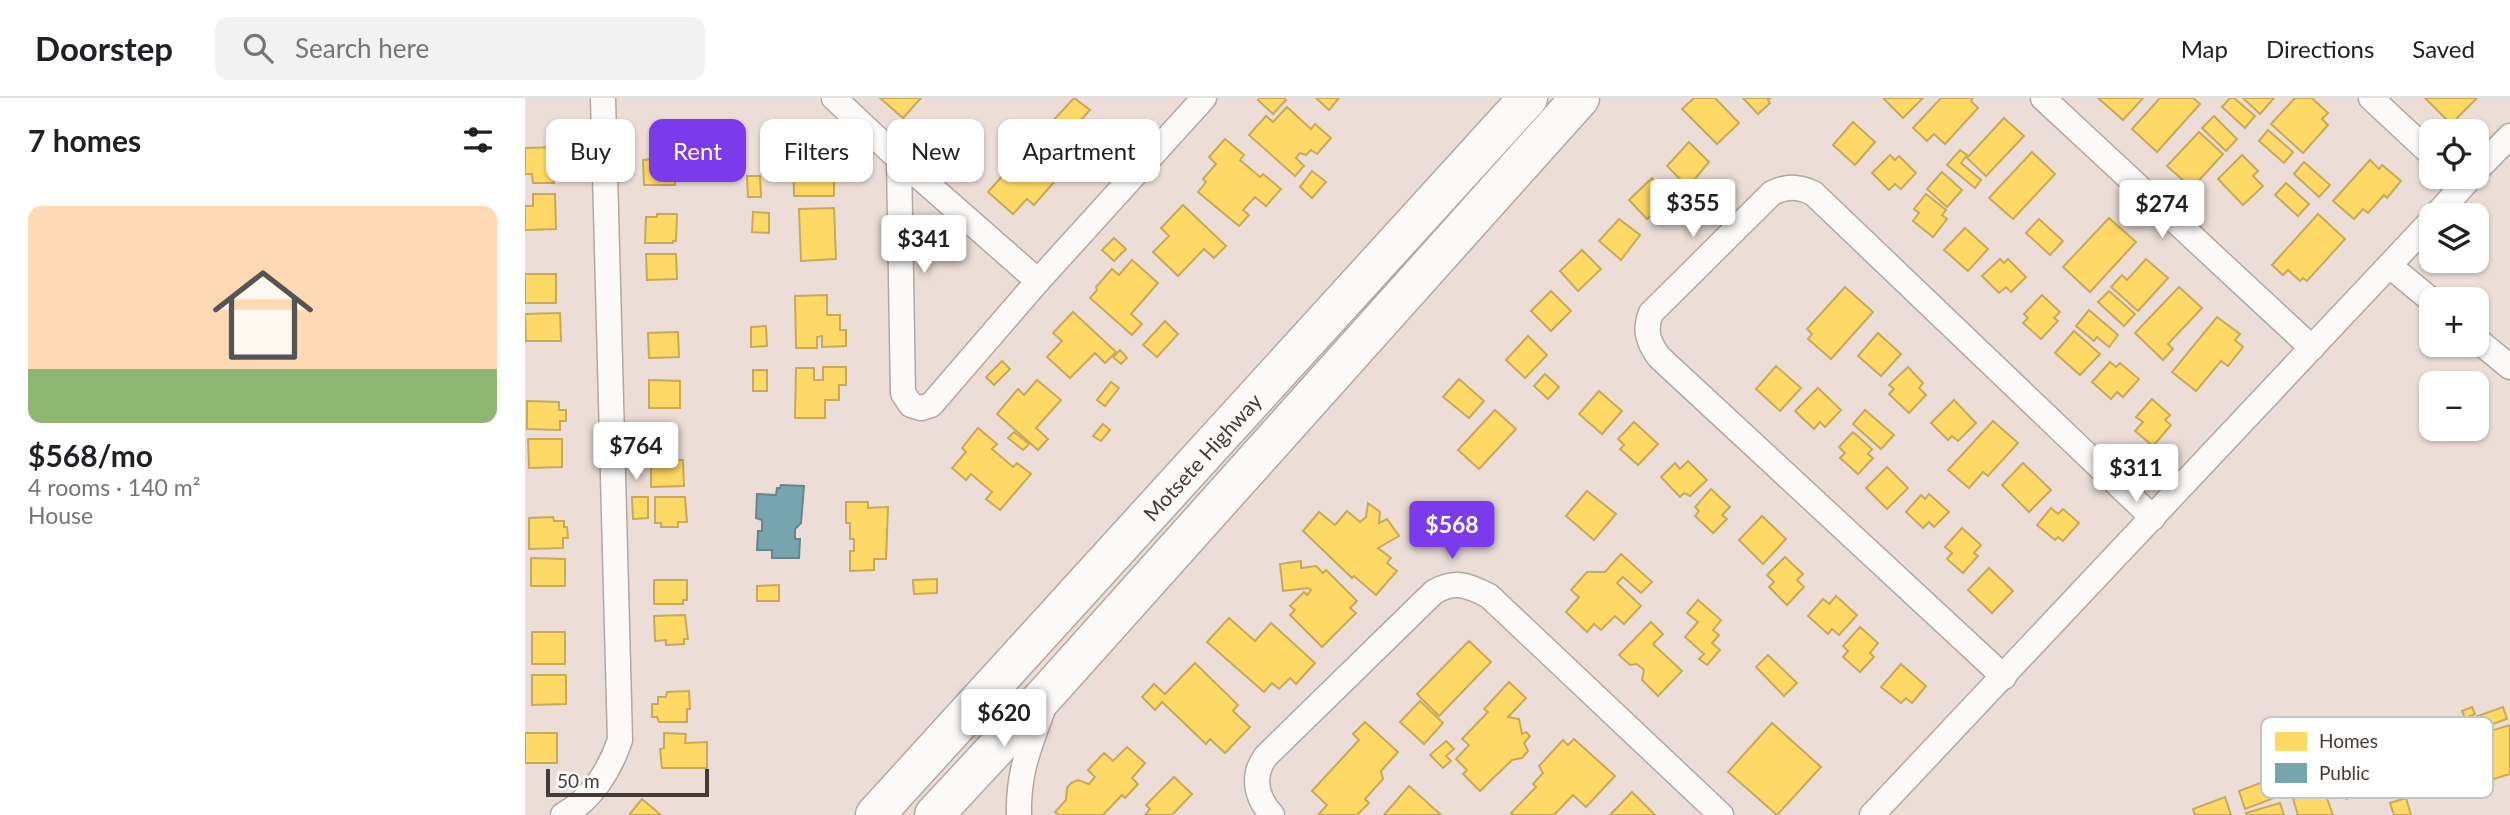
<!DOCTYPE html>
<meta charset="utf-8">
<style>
body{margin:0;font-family:Lato,sans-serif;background:#f2f2f2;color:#202124;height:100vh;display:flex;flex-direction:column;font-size:26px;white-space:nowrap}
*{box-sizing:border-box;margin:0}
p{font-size:23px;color:#757577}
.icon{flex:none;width:38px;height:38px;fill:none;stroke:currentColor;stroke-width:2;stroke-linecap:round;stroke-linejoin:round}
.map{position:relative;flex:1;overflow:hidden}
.drawer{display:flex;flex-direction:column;background:#fff;width:525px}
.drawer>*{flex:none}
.hud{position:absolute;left:21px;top:21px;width:665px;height:63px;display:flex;gap:14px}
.buttons{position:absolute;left:1894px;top:21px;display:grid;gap:14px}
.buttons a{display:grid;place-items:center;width:70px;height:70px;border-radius:14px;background:#fff;box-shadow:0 2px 5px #0004;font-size:35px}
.scale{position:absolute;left:21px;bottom:18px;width:163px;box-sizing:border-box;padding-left:7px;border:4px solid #443a36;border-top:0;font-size:19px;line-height:24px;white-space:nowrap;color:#443a36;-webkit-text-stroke:5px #fff;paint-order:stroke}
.price{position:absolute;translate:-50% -60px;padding:0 16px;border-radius:7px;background:#fff;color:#222;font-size:23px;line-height:46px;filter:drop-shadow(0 2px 4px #0008)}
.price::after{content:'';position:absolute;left:50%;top:42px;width:21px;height:16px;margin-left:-10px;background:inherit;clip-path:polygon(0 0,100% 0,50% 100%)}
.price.active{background:#7c3aed;color:#fff}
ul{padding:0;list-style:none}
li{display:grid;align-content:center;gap:14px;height:371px;padding:0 28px}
li span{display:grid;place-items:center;height:217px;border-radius:14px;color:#555}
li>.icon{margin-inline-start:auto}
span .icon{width:126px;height:126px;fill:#fffc;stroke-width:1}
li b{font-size:30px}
h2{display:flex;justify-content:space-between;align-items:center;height:84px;padding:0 28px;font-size:30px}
.tag{padding:0 24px;border-radius:14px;background:#fff;box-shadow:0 2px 5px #0004;font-size:24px;line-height:63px}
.tag.active{background:#7c3aed;color:#fff}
header{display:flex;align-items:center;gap:42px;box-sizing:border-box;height:98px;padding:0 35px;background:#fff;border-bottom:2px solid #e0e0e0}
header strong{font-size:33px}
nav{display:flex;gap:38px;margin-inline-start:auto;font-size:24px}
.search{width:490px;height:63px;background:#f2f2f2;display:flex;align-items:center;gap:18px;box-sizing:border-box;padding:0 24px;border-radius:14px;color:#757577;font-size:26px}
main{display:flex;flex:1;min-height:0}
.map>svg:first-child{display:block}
.homes{fill:#ffd966;stroke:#c7a958;stroke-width:2}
.public{fill:#76a5af;stroke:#67858b;stroke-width:2}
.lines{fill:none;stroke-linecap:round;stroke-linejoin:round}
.minor-casing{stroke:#b2a8a2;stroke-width:27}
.trunk-casing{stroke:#b2a8a2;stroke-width:41}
.minor{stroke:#fcfaf9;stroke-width:24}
.trunk{stroke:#fcfaf9;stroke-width:38}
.labels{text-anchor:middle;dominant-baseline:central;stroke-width:7;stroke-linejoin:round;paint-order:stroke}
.street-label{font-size:21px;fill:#443a36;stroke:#fff}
.key{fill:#fff;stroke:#c7c4c3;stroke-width:2}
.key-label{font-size:19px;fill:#443a36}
</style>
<header>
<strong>Doorstep</strong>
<div class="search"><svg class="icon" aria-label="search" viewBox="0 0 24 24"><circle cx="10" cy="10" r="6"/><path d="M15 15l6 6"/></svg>Search here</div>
<nav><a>Map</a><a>Directions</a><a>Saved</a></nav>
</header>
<main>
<section class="drawer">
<h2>7 homes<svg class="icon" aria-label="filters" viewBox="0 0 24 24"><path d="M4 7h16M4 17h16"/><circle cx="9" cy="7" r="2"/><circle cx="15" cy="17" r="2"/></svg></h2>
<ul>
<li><span style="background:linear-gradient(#ffd9b3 75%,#8fb573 0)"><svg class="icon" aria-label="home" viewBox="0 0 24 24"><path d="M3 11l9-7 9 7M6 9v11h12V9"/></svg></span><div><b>$568/mo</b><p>4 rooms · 140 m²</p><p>House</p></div></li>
</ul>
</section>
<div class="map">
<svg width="1985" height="717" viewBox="0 0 1985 717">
<rect width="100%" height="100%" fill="#ecded7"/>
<g class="homes">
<path d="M355 0H396L378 20Z"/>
<path d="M549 0 565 12 555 23 571 37 562 48 568 53 551 73 520 46 532 33 525 26Z"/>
<path d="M734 0H759L761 2 748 16 733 2Z"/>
<path d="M791 0H814L804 12Z"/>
<path d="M1169 0H1190L1214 25 1192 46 1157 11Z"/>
<path d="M1218 0H1245L1243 2 1245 5 1233 16Z"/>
<path d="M1358 0H1398L1378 20Z"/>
<path d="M1416 0H1448L1446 3 1453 10 1420 46 1409 36 1402 43 1388 30Z"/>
<path d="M1573 0H1618L1598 22Z"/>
<path d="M1635 0H1668L1675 6 1632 54 1607 31Z"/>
<path d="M1705 0H1709L1730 18 1720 30 1697 9Z"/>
<path d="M1718 0H1749L1735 16Z"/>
<path d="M1770 0H1787L1803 15 1797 21 1803 27 1778 55 1746 26Z"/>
<path d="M1900 0H1952L1926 26Z"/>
<path d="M762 9 786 31 790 26 806 40 792 56 786 52 781 57 775 55 771 60 779 68 770 78 724 37 741 18 748 24Z"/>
<path d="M1689 18 1712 41 1701 53 1677 30Z"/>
<path d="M1479 20 1499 38 1461 78 1442 60Z"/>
<path d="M1328 24 1350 44 1330 67 1308 47Z"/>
<path d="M1743 32 1768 54 1759 65 1734 43Z"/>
<path d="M1674 34 1698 56 1667 90 1642 68Z"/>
<path d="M700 41 719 57 715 62 735 79 738 76 756 91 741 108 730 99 718 112 724 117 714 128 673 94 681 84 678 81 691 66 684 59Z"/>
<path d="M1164 44 1184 64 1163 89 1142 68Z"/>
<path d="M487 45 530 83 509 107 502 101 488 116 463 94 488 66 477 56Z"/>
<path d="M309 47V98H269L268 48Z"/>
<path d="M31 49 32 70H28L29 85H8L7 76H0V50Z"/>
<path d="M1435 52 1442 57 1436 65 1456 82 1450 90 1422 67Z"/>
<path d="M1507 54 1530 76 1488 121 1464 100Z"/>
<path d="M1365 57 1370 62 1374 58 1391 75 1376 91 1370 86 1364 92 1347 75Z"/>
<path d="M1717 57 1733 73 1728 78 1738 88 1718 107 1693 81Z"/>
<path d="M129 58H150V87H119L118 62 129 61Z"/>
<path d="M1845 62 1854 71 1857 67 1876 83 1862 100 1859 97 1843 115 1838 111 1829 121 1808 103Z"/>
<path d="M1779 64 1805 87 1794 99 1769 76Z"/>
<path d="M787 73 801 84 787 100 775 89Z"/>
<path d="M1417 74 1437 92 1422 109 1402 91Z"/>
<path d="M222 78H235L236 99H223Z"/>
<path d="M1127 80 1145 99 1122 121 1104 102Z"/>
<path d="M1761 85 1784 106 1773 118 1750 97Z"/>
<path d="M8 96H30L31 131 0 132V108H8Z"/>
<path d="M1401 96 1421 112 1417 117 1422 121 1408 139 1388 123 1394 115 1389 111Z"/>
<path d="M658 107 701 148 689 160 679 151 653 178 628 154 644 138 636 130Z"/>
<path d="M309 110 311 161 276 163 274 111Z"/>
<path d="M228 114 244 115V135L227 134Z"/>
<path d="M132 116H152L151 143H148V145H120L121 119H132Z"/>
<path d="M1793 116 1820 141 1782 183 1778 180 1775 183 1763 172 1758 177 1747 167Z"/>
<path d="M1584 120 1611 144 1565 194 1538 169Z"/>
<path d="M1094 121 1115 137 1096 162 1074 143Z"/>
<path d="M1514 121 1538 143 1525 157 1501 135Z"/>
<path d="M1440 130 1463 151 1443 173 1419 152Z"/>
<path d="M589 140 601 151 589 163 577 152Z"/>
<path d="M1057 152 1076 171 1053 193 1035 173Z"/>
<path d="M121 156H151L152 181 122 182Z"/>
<path d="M1475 161 1479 165 1483 161 1501 179 1486 194 1481 189 1474 195 1457 178Z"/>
<path d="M1621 161 1643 180 1613 213 1586 189 1597 177 1602 182Z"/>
<path d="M607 162 633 185 606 216 617 226 607 237 565 200 572 192 571 189 587 171 594 177Z"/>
<rect x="0" y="176" width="31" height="29"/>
<path d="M1320 189 1348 214 1306 261 1283 241 1287 236 1282 231Z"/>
<path d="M1654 189 1677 210 1643 246 1648 251 1638 262 1610 235Z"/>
<path d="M1026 193 1046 213 1026 233 1006 213Z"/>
<path d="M1584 193 1610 216 1599 228 1573 204Z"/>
<path d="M302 197V217H315V232H321V248L297 249V238L292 239V250H271L270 198Z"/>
<path d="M1517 197 1535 214 1529 220 1533 223 1516 241 1498 225 1503 220 1499 216Z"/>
<path d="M1564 212 1593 237 1584 249 1572 239 1569 243 1551 228Z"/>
<path d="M548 214 591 254 580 265 570 255 545 280 522 259 537 243 528 235Z"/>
<path d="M35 215 36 243H1L0 216Z"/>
<path d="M1692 219 1715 236 1710 242 1718 249 1703 268 1696 263 1671 293 1647 274Z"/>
<path d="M640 223 653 236 632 259 618 247Z"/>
<path d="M241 228 242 248 226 249V229Z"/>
<path d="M1549 233 1575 256 1555 277 1530 255Z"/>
<path d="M153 234 154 259 124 260 123 235Z"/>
<path d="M1353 235 1376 256 1356 278 1333 258Z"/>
<path d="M1003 238 1022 257 1000 280 981 262Z"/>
<path d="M595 252 602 260 596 266 588 259Z"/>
<path d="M477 263 485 271 469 287 461 279Z"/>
<path d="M1585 264 1591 269 1595 265 1614 281 1598 299 1592 294 1586 301 1567 284Z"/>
<path d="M1251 268 1276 290 1255 313 1231 291Z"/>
<path d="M298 269H321V287H314V302H300V320H270L271 270H289V282H298Z"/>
<path d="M1383 269 1398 285 1394 290 1401 297 1384 315 1364 296 1369 291 1364 287Z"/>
<rect x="228" y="272" width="14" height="21"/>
<path d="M1020 276 1034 289 1023 301 1009 288Z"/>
<path d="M934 281 959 303 944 320 918 299Z"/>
<path d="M124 282 155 283V310H124Z"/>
<path d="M512 282 536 302 511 330 523 341 513 352 472 316 493 291 499 297Z"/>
<path d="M586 284 594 290 580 308 572 302Z"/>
<path d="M1293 290 1316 312 1300 329 1295 324 1289 331 1270 313Z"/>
<path d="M1074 293 1097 313 1077 336 1054 316Z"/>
<path d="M1627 301 1645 317 1640 322 1646 327 1628 348 1610 333 1618 324 1611 319Z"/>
<path d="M1429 302 1451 325 1433 343 1427 338 1423 342 1406 325Z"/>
<path d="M2 303 34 304V312H41V323H35V332L2 331Z"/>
<path d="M970 312 991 331 954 371 933 352Z"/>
<path d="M1340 312 1369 337 1356 351 1328 326Z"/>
<path d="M1468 323 1493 345 1463 378 1458 374 1444 390 1423 372Z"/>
<path d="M1109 324 1133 346 1113 367 1095 351 1099 347 1093 341Z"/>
<path d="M578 326 585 332 576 343 568 338Z"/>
<path d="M453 330 472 346 467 351 488 369 492 365 506 376 475 412 461 401 467 394 446 376 441 382 427 370 441 354 437 350Z"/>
<path d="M489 334 504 346 498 352 483 340Z"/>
<path d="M1328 334 1347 351 1343 356 1348 360 1333 376 1315 360 1320 355 1314 349Z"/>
<path d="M3 341H37V369L4 370Z"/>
<path d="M126 362H158L159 388 126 389Z"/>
<path d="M1163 363 1182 382 1165 398 1159 395 1155 399 1136 379 1150 365 1155 371Z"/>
<path d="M1498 365 1526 392 1504 414 1477 387Z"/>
<path d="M1362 369 1383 390 1362 411 1341 390Z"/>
<path d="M1186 391 1205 409 1197 417 1202 421 1188 435 1170 418 1174 413 1170 409Z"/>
<path d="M1062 393 1091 416 1069 442 1041 418Z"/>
<path d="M1404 396 1424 414 1409 429 1404 424 1398 430 1381 414 1396 397 1400 401Z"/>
<path d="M107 399H123V420L108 421Z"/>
<path d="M130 399H160L162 424H153V429H136V425H130Z"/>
<path d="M321 404H343V410L363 409 361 461H349V472L325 473V453H329V441H325V425H321Z"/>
<path d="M843 405 855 414 854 425 862 421 874 438 853 450 866 460 862 465 872 473 851 497 829 478 827 480 778 433 794 414 810 427 822 413 835 424 841 419Z"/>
<path d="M1526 410 1533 416 1538 411 1554 425 1538 443 1533 439 1530 442 1512 427Z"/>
<path d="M1237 418 1261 441 1238 466 1214 442Z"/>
<path d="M28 419 29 423H39V429H42L43 440H38V450L4 451V420Z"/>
<path d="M1437 430 1456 447 1449 455 1453 458 1438 475 1422 461 1427 455 1420 449Z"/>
<path d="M1096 456 1127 484 1116 495 1098 479 1092 485 1116 508 1099 526 1090 518 1076 532 1069 526 1062 534 1041 514 1054 499 1046 492 1062 474H1080Z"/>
<path d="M1260 459 1278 476 1272 482 1279 489 1262 507 1244 489 1249 484 1242 477Z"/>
<path d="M6 460 40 461V488H6Z"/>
<path d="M776 463V470L791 468 798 475 801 472 832 503 825 510 831 515 797 549 765 517 770 512 765 508 779 494 782 497 786 492 783 490 758 493 755 466Z"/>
<path d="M1464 470 1488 493 1467 515 1443 492Z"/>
<path d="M412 481V495L389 496 388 482Z"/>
<path d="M129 482H162V502H158V506H129Z"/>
<path d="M254 487V503H232V488Z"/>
<path d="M1311 498 1332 517 1314 537 1307 531 1303 536 1283 518 1298 501 1304 506Z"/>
<path d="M1173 502 1196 522 1188 532 1194 537 1187 545 1195 552 1182 567 1174 561 1179 556 1160 539 1173 524 1162 515Z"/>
<path d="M160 517 163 541H159V546L141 547V542L130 543 129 518Z"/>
<path d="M704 520 730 543 746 525 790 565 771 586 765 580 754 591 747 585 739 594 682 544Z"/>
<path d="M1126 524 1138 536 1128 546 1157 573 1133 598 1117 582 1119 572 1112 566 1105 567 1094 557Z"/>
<path d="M1335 529 1353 545 1345 555 1349 559 1335 574 1318 559 1323 553 1318 548Z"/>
<rect x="7" y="534" width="33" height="32"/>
<path d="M944 543 966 564 914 618 892 596Z"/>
<path d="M1243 557 1272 585 1259 598 1231 569Z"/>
<path d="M670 565 713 607 708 613 725 629 700 655 685 641 681 646 637 604 630 612 617 599 629 586 640 596Z"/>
<path d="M1376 566 1401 588 1387 605 1381 600 1376 605 1356 589Z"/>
<path d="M7 577H41V606L7 607Z"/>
<path d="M984 584 1001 600 983 619 994 621 997 636 1001 634 1005 638 999 645 1003 653 997 660 987 662 955 693 938 676 942 672 931 661 944 647 937 641 963 614 959 611Z"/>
<path d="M164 593 165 611H162V624H134L132 619H127V606H133V599H141L142 594Z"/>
<path d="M895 603 918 625 899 646 875 624Z"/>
<path d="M1947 609 1950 616 1940 620 1937 613Z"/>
<path d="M1978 609 1982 621 1951 632 1947 620Z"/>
<path d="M840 624 873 654 856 673 858 681 840 701 844 705 832 717H793L802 707 787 693 834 642 828 636Z"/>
<path d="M1247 625 1296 669 1252 717 1203 674Z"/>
<path d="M1985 627V676L1969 681 1953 637Z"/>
<rect x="0" y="635" width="32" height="30"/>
<path d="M139 635 161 636 160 645 182 644V670H137L135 651 139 650Z"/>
<path d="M1049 641 1090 678 1061 709 1048 697 1029 717H989L986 715 1011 689 1008 686 1018 675 1014 668 1038 642 1043 647Z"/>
<path d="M921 643 929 651 921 658 926 663 918 670 905 657Z"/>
<path d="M602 649 620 665 607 680 613 686 600 700 597 697 578 717H534L530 714 541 702 542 690 546 685 553 682 564 686 570 679 563 672 579 655 588 663Z"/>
<path d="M1840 651 1845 667 1826 673 1834 697 1821 701 1814 679 1810 680 1804 663Z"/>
<path d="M649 679 667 696 647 717H620L625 711 621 707Z"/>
<path d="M1746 681 1752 699 1720 711 1714 693Z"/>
<path d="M884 688 916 717H859Z"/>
<path d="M1798 690 1808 717H1773L1768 701Z"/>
<path d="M1107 694 1130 717H1085Z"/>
<path d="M1700 699 1706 717H1670L1668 711Z"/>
<path d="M1881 700 1886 717H1869L1865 705Z"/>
<path d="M117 701 136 717H104Z"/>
<path d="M1755 705 1759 717H1722L1721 715Z"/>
</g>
<path class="public" d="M256 387 279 388 276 425 270 431V441H275L274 460H247V452H232L233 433H237V422L231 420 232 396 251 397 252 390H255Z"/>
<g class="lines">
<g class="minor-casing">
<g id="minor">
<path d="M309 0 374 61 513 183"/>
<path d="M1518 0 1787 250"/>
<path d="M1846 0 1906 56"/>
<path d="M374 61 378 295 386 307 396 310 406 307 513 183 679 0"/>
<path d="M1951 73 1985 38"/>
<path d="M1911 117 1946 79"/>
<path d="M1865 168 1906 202"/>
<path d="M1951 241 1985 269"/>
<path d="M1479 579 1134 259C1123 244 1119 232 1126 215L1247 95C1262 88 1272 88 1288 95L1628 420"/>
<path d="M38 717C66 702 85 672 95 642L78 0"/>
<path d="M494 717C493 674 504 650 518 611"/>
<path d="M747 717C731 699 726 678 741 658L909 494C930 482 943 487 964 498L1196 717"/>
<path d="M1347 717 1906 123"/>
</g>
</g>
<g class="trunk-casing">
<g id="trunk">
<path id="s1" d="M350 717 1003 0"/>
<path d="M409 717 524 593 1055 0"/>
</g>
</g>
<use href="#minor" class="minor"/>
<use href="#trunk" class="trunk"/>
</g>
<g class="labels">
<g class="street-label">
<text stroke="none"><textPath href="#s1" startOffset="485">Motsete Highway</textPath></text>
</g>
</g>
<rect x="1736" y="619" width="232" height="81" rx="10" class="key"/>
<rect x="1750" y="634" width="32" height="19" fill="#ffd966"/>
<rect x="1750" y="665" width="32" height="20" fill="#76a5af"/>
<g class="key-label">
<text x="1794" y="650">Homes</text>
<text x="1794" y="682">Public</text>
</g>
</svg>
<div class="buttons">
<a><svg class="icon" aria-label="locate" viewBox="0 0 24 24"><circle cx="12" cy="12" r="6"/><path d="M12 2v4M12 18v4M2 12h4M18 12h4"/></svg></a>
<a><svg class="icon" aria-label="layers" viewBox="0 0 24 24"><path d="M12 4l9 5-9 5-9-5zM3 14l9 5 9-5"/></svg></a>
<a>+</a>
<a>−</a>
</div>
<div class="scale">50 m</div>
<b class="price" style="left:1168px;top:141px">$355</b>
<b class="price" style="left:1637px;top:142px">$274</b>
<b class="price" style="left:399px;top:177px">$341</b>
<b class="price" style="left:111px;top:384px">$764</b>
<b class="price" style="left:1611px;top:406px">$311</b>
<b class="price active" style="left:927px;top:463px">$568</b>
<b class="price" style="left:479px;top:651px">$620</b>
<div class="hud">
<a class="tag">Buy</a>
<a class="tag active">Rent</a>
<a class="tag">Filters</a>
<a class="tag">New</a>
<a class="tag">Apartment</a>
</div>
</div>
</main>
